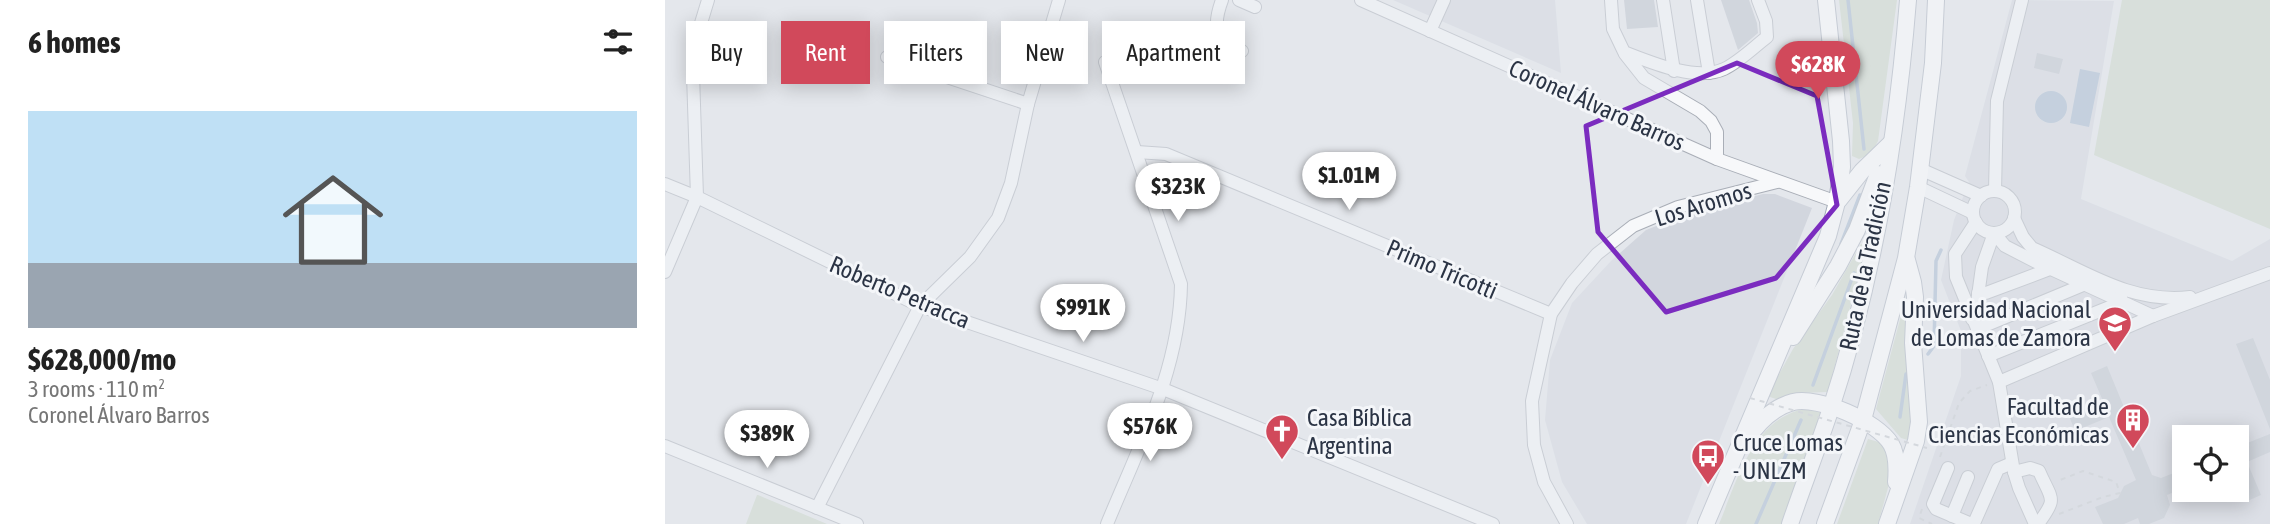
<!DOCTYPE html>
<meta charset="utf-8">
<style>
body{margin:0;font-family:"Asap Condensed",sans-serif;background:#f2f2f2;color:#222;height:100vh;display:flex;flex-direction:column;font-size:26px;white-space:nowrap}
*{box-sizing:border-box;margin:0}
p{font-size:23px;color:#767676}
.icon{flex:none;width:38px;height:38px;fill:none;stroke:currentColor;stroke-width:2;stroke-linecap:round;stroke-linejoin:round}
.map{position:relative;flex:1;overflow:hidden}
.drawer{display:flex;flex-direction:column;background:#fff;width:665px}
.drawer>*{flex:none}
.top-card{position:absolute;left:21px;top:21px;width:665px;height:63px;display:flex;gap:14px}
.controls{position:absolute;left:1507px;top:425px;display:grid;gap:14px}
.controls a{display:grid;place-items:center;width:77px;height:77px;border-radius:0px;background:#fff;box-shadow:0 4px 18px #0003;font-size:35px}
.price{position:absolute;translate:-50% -60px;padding:0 16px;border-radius:24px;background:#fff;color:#222;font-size:23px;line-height:46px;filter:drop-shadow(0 2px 4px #0008)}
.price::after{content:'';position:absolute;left:50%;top:42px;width:21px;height:16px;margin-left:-10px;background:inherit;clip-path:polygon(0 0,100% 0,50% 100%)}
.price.selected{background:#d1495b;color:#fff}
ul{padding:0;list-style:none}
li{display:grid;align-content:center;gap:14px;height:371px;padding:0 28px}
li span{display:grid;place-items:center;height:217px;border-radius:0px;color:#555}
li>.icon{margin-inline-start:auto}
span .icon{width:126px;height:126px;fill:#fffc;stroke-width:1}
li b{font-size:30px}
h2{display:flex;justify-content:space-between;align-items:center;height:84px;padding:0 28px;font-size:30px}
.tag{padding:0 24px;border-radius:0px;background:#fff;box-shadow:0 4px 18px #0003;font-size:24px;line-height:63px}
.tag.selected{background:#d1495b;color:#fff}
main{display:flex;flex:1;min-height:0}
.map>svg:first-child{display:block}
.built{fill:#d2d6de;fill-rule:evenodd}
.green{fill:#c9d6c5}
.water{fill:#9fb4cc}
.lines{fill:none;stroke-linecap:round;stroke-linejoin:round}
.stream{stroke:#9fb4cc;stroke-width:3.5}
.building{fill:#bbc0ca}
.minor-casing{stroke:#a9aeb7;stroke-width:14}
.major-casing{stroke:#a3abb8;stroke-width:18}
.path{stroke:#c2c5cb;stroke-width:2;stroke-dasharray:5 5;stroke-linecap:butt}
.minor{stroke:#f7f8fa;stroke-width:12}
.major{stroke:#fff;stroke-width:16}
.path-bridge{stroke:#c2c5cb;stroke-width:2;stroke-dasharray:5 5;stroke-linecap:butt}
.marked{fill:none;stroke:#7b2cbf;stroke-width:5;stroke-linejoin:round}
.labels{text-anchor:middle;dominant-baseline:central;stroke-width:6;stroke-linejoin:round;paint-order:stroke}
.street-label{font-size:24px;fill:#2b3445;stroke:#f4f6f9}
.poi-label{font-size:24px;fill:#2b3445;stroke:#f4f6f9;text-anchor:end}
</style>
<main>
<section class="drawer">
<h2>6 homes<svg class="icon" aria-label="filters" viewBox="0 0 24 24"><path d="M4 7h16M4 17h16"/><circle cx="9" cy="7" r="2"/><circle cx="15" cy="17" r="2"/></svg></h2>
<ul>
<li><span style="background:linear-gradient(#bfe0f5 70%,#9aa5b1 0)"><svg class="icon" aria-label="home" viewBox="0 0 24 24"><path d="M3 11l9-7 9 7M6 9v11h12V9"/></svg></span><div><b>$628,000/mo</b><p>3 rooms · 110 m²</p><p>Coronel Álvaro Barros</p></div></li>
</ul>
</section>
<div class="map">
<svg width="1605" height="524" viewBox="0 0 1605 524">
<rect width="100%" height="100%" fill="#e4e7ec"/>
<g class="built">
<path d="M728 0H890L896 73Z"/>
<path d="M1347 0 1449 1 1416 199 1567 261 1605 239V524H1245L1296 376V331L1276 280 1289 220 1304 182 1300 176ZM1519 438H1572V490H1519Z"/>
<path d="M1098 194H1110L1147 208 1021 524H922L897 482 880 420 885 360 907 303 946 261 981 230 1027 212Z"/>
</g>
<g class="green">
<path d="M1174 0H1232L1213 141 1206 154 1194 159 1187 156 1188 123Z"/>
<path d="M1457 0H1605V229L1429 155Z"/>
<path d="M1196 244 1201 246 1163 392 1134 393 1114 400 1102 396 1128 349 1167 295Z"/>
<path d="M1241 297 1245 298 1251 420 1246 441 1236 438 1211 409Z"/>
<path d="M1147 408 1157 410 1118 524H1054C1073 479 1089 413 1147 408Z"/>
<path d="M1203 439 1221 444 1226 467 1224 484 1213 524H1172Z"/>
<path d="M92 495H93L162 524H81Z"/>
</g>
<g class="water">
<path d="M1415 69 1435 73 1424 127 1405 123Z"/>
<circle cx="1386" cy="107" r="16"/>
</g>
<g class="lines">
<g class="stream">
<path d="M1183 0 1199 149"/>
<path d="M1176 244 1195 195"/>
<path d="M1263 354 1269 346 1271 261 1276 250"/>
<path d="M1148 385 1189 273"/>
<path d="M1235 417 1241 374"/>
<path d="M1091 524 1136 420"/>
</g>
</g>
<g class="building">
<path d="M959 0H989L993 27 962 29Z"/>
<path d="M1056 0H1084L1092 23 1093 33 1073 50Z"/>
<path d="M1372 53 1398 59 1394 74 1369 68Z"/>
<path d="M1588 338 1605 380V429L1571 344Z"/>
<path d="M1442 366 1487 475 1496 478 1519 469V488L1502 495 1505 505 1499 518 1484 524H1475L1473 518 1459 524H1438L1430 507 1453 498 1459 486 1471 480 1444 417 1410 431 1404 416 1438 401 1426 373Z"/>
<path d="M1605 434V452L1582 462 1596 495 1580 502 1572 483V447Z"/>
</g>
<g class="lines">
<g class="minor-casing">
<g id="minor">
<path d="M557 0C547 27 550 38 577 51"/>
<path d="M574 0 590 7"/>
<path d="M696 0 1052 159 1172 202"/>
<path d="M946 0 948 29 959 52C985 62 1031 82 1059 69 1074 62 1089 47 1102 37L1101 21 1093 0"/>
<path d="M998 0 1009 71"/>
<path d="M1032 0 1044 73"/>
<path d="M765 31 779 0"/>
<path d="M960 54 979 78 1035 111 1046 121 1052 132V159"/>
<path d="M222 57 363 104"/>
<path d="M440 62 516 284C515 369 474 446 442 524"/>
<path d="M472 152 501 154 886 314"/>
<path d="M1255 169 1316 196"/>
<path d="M0 184 32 197 255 306 498 389 828 524"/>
<path d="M1253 187 1308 213"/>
<path d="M1330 191 1332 101 1357 0"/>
<circle cx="1329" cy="212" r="21"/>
<path d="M1349 218 1358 237 1367 248C1420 271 1465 304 1525 297"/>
<path d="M1311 222 1290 254 1291 277 1334 382 1349 472 1354 488 1370 524"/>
<path d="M1329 233 1340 246 1373 263 1488 316"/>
<path d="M0 272 32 197 28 74 33 33 43 0"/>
<path d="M1313 293H1321L1385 269"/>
<path d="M1307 319 1311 310 1317 267 1329 233"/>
<path d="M1312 329 1418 285"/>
<path d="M1323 356 1452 304 1456 297"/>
<path d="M1334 382 1488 316 1605 273"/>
<path d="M0 446 192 524"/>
<path d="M1283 468 1268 504 1271 509 1304 523 1310 521 1333 469 1347 463"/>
<path d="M1349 472 1365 468 1374 471C1387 501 1393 497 1373 524"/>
<path d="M152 508 255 306 305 257 333 218 346 183 363 104 394 0"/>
<path d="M1287 516 1303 477"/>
<path d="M902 524 879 482 869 445 867 401 886 314 907 283 932 254 968 226 1013 207 1112 182"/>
</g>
</g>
<g class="major-casing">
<g id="major">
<path d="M1174 200 1197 171 1226 143"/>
<path d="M1128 337 1173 266 1192 230 1213 174"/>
<path d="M1082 439C1093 423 1109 407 1128 402 1154 396 1212 421 1226 444 1232 454 1232 470 1231 482"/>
<path d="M1041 524 1163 236 1172 202 1177 167 1176 141 1161 0"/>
<path d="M1125 524C1138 486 1153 447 1166 408 1209 277 1232 137 1243 0"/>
<path d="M1160 524 1198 420 1241 258 1253 187 1268 63 1271 0"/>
<path d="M1222 524 1251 441 1254 422 1248 343 1250 297 1248 282 1242 260"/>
</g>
</g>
<g class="path">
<path d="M1275 457 1294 403 1305 391 1322 385"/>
<path d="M1257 509 1254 518 1267 524"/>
<path d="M1394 514 1438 497 1455 493 1451 482 1418 471 1395 480"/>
</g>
<use href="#minor" class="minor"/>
<use href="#major" class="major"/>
<path class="path-bridge" d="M1085 398 1262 448"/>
</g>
<path d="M0 0H1605V524H0ZM1072 63 1152 96 1172 205 1111 278 1001 312 933 232 921 126Z" fill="#e4e7ec" fill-opacity=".55" fill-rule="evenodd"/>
<path class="marked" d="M1072 63 1152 96 1172 205 1111 278 1001 312 933 232 921 126Z"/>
<defs>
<g id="university-pin" transform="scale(1.75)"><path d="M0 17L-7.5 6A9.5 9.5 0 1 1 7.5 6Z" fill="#d1495b" stroke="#f4f6f9"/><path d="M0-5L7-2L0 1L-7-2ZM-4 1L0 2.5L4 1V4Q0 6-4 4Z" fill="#fff"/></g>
<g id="building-pin" transform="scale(1.75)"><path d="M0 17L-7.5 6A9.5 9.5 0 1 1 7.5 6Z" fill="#d1495b" stroke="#f4f6f9"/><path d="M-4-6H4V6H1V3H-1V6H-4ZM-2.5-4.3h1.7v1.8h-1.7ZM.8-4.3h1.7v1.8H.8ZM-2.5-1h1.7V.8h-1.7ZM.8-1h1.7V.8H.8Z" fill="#fff"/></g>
<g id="church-pin" transform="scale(1.75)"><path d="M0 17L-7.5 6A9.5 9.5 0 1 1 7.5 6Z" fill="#d1495b" stroke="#f4f6f9"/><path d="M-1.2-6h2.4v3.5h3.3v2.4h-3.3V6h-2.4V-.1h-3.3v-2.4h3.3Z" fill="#fff"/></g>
<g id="bus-pin" transform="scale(1.75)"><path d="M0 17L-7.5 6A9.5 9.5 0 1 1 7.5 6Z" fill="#d1495b" stroke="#f4f6f9"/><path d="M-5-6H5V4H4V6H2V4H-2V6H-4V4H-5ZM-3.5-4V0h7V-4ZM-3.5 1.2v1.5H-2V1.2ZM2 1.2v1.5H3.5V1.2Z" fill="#fff"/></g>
</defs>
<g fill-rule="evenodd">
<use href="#university-pin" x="1450" y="323"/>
<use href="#building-pin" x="1468" y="420"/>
<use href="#church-pin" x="617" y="431"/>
<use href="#bus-pin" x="1043" y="456"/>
</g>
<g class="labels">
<g class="street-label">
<text transform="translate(932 105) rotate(24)">Coronel Álvaro Barros</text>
<text transform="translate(1038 204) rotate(-17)">Los Aromos</text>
<text transform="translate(1200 266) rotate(-78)">Ruta de la Tradición</text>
<text transform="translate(777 269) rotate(23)">Primo Tricotti</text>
<text transform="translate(235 292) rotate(23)">Roberto Petracca</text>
</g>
<g class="poi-label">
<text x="1426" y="309">Universidad Nacional<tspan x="1426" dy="28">de Lomas de Zamora</tspan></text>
<text x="1444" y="406">Facultad de<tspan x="1444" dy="28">Ciencias Económicas</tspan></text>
<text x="642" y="417" text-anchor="start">Casa Bíblica<tspan x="642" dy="28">Argentina</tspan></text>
<text x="1068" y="442" text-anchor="start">Cruce Lomas<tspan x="1068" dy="28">- UNLZM</tspan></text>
</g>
</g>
</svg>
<div class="controls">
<a><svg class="icon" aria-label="locate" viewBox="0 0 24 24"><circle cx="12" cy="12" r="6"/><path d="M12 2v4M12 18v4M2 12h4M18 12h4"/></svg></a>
</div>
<b class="price selected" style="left:1153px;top:101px">$628K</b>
<b class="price" style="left:684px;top:212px">$1.01M</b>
<b class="price" style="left:513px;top:223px">$323K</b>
<b class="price" style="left:418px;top:344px">$991K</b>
<b class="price" style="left:485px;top:463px">$576K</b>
<b class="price" style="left:102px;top:470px">$389K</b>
<div class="top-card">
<a class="tag">Buy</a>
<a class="tag selected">Rent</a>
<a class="tag">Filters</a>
<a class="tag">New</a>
<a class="tag">Apartment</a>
</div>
</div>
</main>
